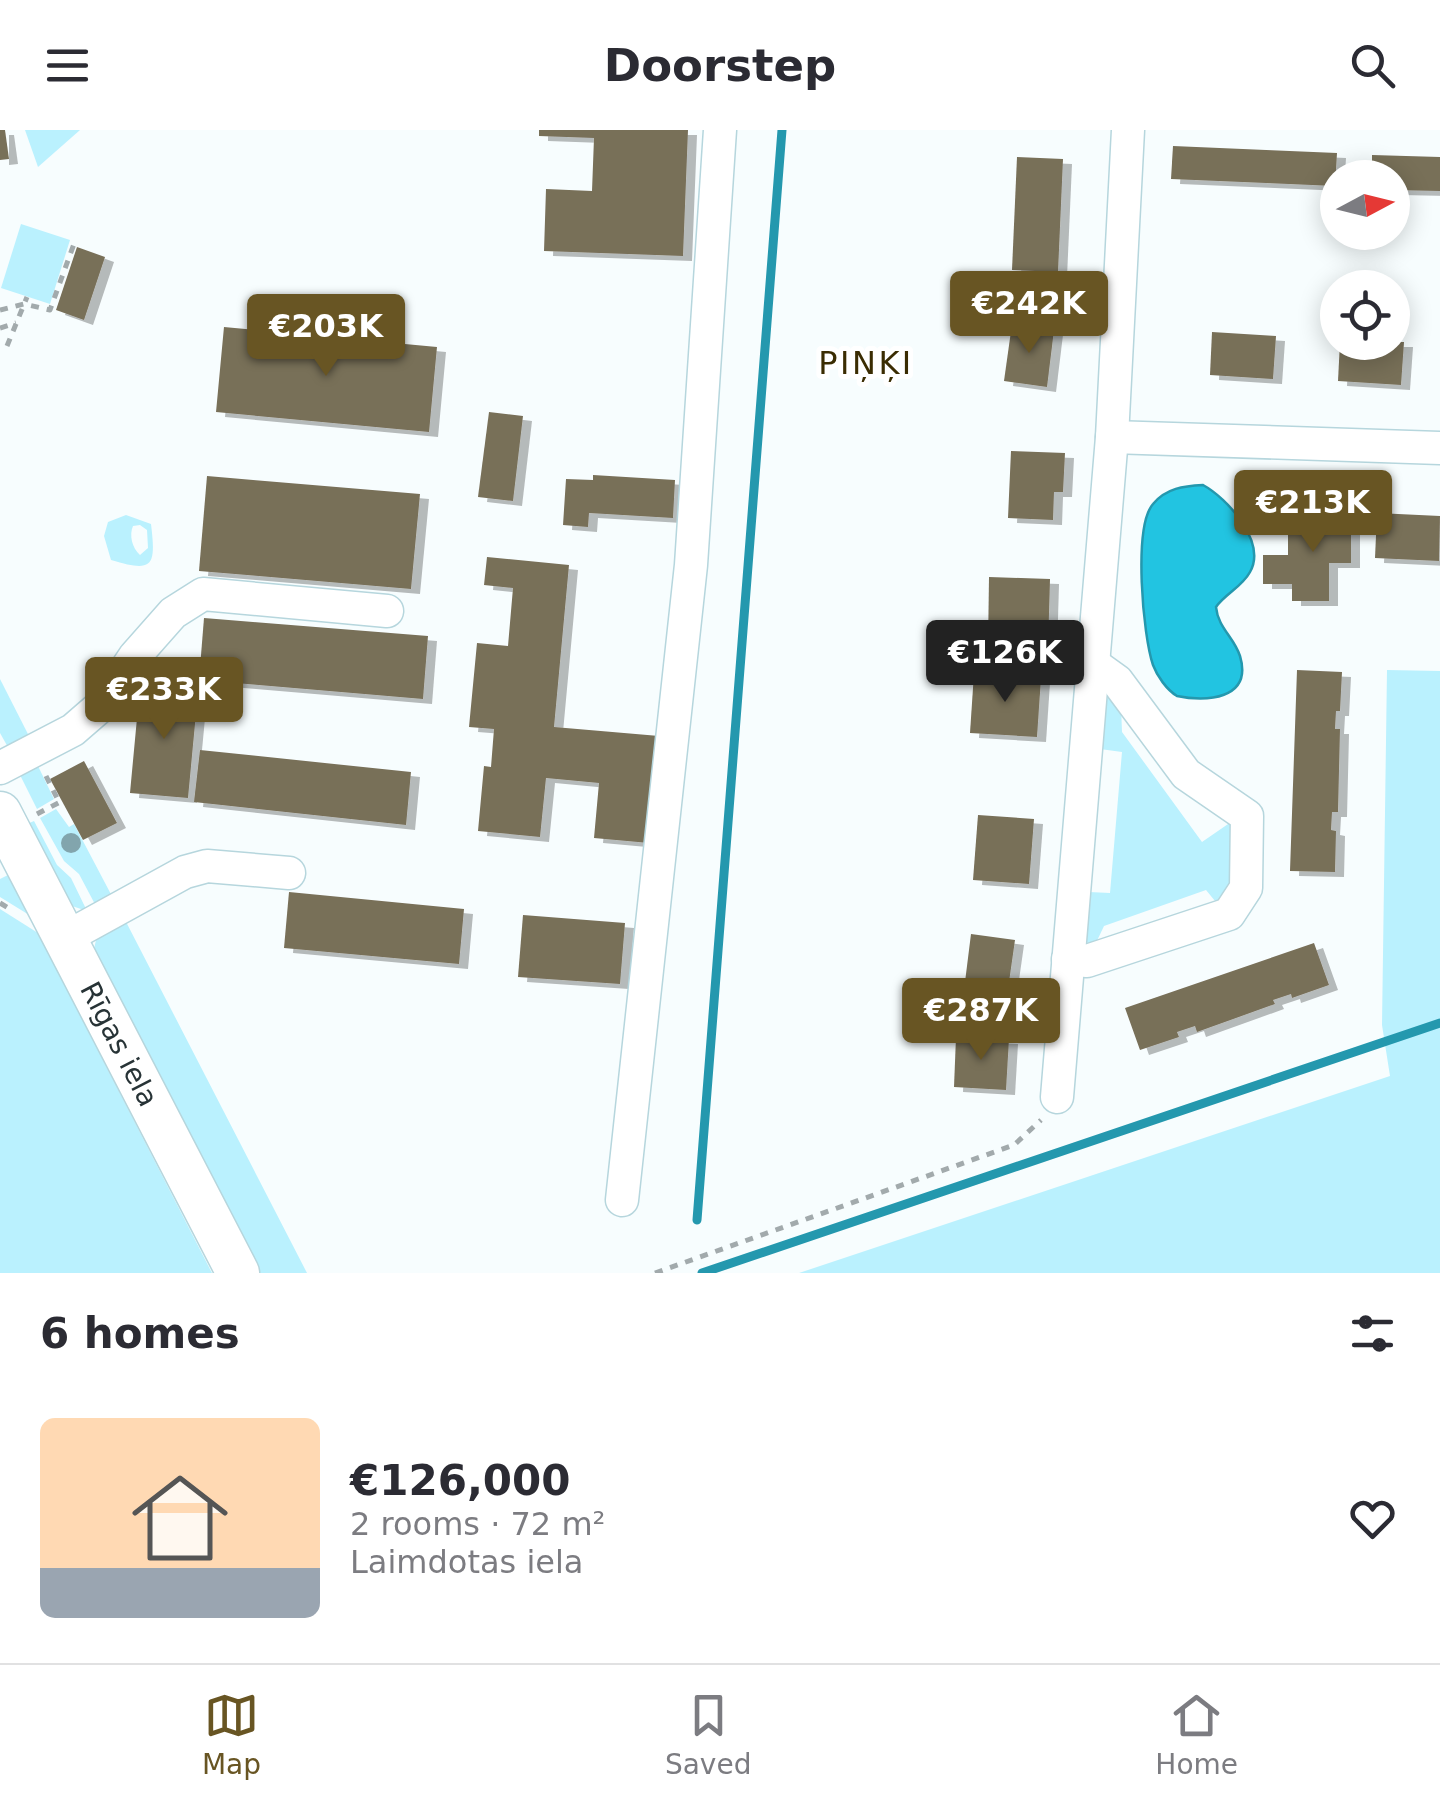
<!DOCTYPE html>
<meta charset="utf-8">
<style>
body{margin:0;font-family:"DejaVu Sans",sans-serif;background:#f2f2f3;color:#2b2b33;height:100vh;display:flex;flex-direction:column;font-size:38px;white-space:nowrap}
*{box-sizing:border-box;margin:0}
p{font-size:32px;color:#7c7c81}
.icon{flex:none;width:55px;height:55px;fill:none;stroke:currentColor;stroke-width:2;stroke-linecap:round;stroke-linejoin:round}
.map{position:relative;height:1143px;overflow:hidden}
.details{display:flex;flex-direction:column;background:#fff;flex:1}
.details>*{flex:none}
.needle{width:65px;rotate:83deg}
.buttons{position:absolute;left:1320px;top:30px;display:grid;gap:20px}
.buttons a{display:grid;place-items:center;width:90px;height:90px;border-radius:50%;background:#fff;box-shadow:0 5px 25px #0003;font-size:50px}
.price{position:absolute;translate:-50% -85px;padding:0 22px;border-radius:10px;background:#685523;color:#fff;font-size:32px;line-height:65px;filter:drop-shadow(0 2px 5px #0008)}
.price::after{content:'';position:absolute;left:50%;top:60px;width:30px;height:22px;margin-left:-15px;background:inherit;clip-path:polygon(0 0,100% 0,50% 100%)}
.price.current{background:#222;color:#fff}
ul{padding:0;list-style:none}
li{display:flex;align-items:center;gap:30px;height:250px;padding:0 40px}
li span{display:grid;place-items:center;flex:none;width:280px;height:200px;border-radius:15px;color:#555}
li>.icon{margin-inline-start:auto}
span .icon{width:120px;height:120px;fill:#fffc;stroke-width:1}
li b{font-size:42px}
h2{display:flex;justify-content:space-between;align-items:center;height:120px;padding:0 40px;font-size:42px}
header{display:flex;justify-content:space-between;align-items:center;height:130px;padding:0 40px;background:#fff;font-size:45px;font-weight:700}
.tab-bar{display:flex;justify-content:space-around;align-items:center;height:140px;border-top:2px solid #e1e1e2;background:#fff;font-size:28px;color:#7c7c81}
.tab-bar a{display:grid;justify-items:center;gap:5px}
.tab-bar .current{color:#685523}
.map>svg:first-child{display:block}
.green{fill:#baf1fe;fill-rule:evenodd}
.water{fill:#22c4e1;stroke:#2498ae;stroke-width:2.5}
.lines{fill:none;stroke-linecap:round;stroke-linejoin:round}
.stream{stroke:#2498ae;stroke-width:9}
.building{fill:#786f59;filter:url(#shadow)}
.minor-casing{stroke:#b6d6dd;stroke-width:35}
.major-casing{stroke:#b6d6dd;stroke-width:45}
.path{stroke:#a2aaac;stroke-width:5;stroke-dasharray:8 8;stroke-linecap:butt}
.minor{stroke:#fff;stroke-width:32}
.major{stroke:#fff;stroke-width:42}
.tree{fill:#82a5ad}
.labels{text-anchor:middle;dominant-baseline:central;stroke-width:10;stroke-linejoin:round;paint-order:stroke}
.street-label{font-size:28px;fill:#273336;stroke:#fff}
.quarter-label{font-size:32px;letter-spacing:2.5px;fill:#3a2c02;stroke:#fff}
</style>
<header><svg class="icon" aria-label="menu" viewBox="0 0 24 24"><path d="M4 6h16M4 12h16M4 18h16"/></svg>Doorstep<svg class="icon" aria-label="search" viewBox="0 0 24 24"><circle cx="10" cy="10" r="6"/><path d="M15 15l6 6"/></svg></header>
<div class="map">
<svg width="1440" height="1143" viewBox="0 0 1440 1143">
<defs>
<filter id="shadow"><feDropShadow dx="9" dy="5" stdDeviation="0" flood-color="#0004"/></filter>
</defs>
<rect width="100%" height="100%" fill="#f7fdfe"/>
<g class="green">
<path d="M25 0H80L38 37Z"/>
<path d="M21 94 70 110 50 174 1 158Z"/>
<path d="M126 385 151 394C156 436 154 443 111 430L104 406 108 392ZM140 395 147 400 148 418 140 425C132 418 129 405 133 396Z"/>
<path d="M1387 540 1440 541V1143H799L1390 946 1382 895Z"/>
<path d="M0 549 31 610 9 619 0 603Z"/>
<path d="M1111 566 1121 576 1122 602 1202 712 1231 692 1234 761 1220 777 1206 760 1104 796 1094 817 1085 811 1089 762 1110 763 1122 622 1100 619 1104 571Z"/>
<path d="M38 636 54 669 37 679 20 645Z"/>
<path d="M56 679 69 697 74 694 114 770 97 778 79 744 64 731 40 688Z"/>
<path d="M34 691 57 735 71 748 87 781 72 776 27 694Z"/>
<path d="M8 745 34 788 0 767V749Z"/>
<path d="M0 779 38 803 212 1143H0Z"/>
<path d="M123 786 307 1143H257L94 826C94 802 104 798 123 786Z"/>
</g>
<path class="water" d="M1203 355C1227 368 1267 412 1250 442 1242 457 1225 464 1216 477 1218 498 1234 507 1240 526 1253 570 1205 572 1177 566 1167 560 1157 546 1153 535 1143 506 1133 397 1153 374 1166 358 1184 356 1203 355Z"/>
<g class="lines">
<g class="stream">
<path d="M697 1090 782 0"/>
<path d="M702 1143 1440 893"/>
</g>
</g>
<g class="building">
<path d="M0 0H5L9 29 0 30Z"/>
<path d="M539 0H688L683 126 544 121 546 59 592 61 594 8 539 6Z"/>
<path d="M1173 16 1337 23 1335 56 1171 49Z"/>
<path d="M1372 25 1440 27V61L1392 60V48H1372Z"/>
<path d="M1017 27 1063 29 1058 142 1012 140Z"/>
<path d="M77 117 105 127 84 190 56 180Z"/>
<path d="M1012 194 1054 200 1047 257 1004 251Z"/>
<path d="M224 197 437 217 429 302 216 282Z"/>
<path d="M1212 202 1276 206 1273 249 1210 245Z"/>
<path d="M1340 212H1404L1401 255 1338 251Z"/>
<path d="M489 282 523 286 513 371 478 367Z"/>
<path d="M1011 321 1065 323 1063 362H1054L1053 390 1008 388Z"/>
<path d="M593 345 675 350 673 388 589 383 588 397 563 395 566 349 593 350Z"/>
<path d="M207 346 420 364 411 459 199 441Z"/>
<path d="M1327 366H1351V433H1329V471H1292V454H1263V425H1288V401H1327Z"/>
<path d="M1377 383 1440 386 1439 431 1375 428Z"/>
<path d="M487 427 569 435 554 597 659 606 649 713 594 708 599 653 546 648 540 707 478 701 484 636 491 637 494 599 469 597 477 513 508 516 513 458 484 455Z"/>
<path d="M989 447 1050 449 1048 518 988 517Z"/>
<path d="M204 488 428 506 423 569 199 550Z"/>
<path d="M1297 540 1342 542 1340 581H1336L1335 599H1340L1338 682H1332L1331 700 1336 701 1335 742 1290 741Z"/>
<path d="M974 543 1041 548 1037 607 970 603Z"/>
<path d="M140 556 198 562 188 668 130 663Z"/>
<path d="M200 620 411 642 406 695 194 672Z"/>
<path d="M84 631 117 693 83 710 50 649Z"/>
<path d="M978 685 1034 689 1029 754 973 750Z"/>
<path d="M289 762 464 779 459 834 284 818Z"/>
<path d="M523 785 625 793 620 854 518 847Z"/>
<path d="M971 804 1015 810 1007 866 964 860Z"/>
<path d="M1314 813 1329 855 1292 868 1291 864 1273 870 1275 874 1197 902 1195 896 1177 902 1179 907 1140 920 1125 878Z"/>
<path d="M956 907 1009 909 1006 960 954 957Z"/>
</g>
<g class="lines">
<g class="minor-casing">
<g id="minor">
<path d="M1112 307 1440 318"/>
<path d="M0 638 73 600 103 574 135 526 173 483 203 464 387 481"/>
<path d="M65 808 185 742 207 736 289 743"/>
<path d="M1068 829 1087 831 1229 784 1246 758 1247 686 1186 644 1117 551 1092 533"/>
<path d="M1057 967 1112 307 1128 0"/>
<path d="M622 1070 691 435 720 0"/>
</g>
</g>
<g class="major-casing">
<g id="major">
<path id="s1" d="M0 683 238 1143"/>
</g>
</g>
<g class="path">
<path d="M0 180 24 174 50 180 75 111"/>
<path d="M0 198 16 193"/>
<path d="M7 216 27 167"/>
<path d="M46 646 59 672"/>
<path d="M37 684 62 671"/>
<path d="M0 773 10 779"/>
<path d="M655 1143 1014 1015 1041 990"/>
</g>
<use href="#minor" class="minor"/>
<use href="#major" class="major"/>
</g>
<circle class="tree" cx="71" cy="713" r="10"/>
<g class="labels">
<g class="street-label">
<text stroke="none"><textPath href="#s1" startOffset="260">Rīgas iela</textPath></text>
</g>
<g class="quarter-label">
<text x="866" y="233">PIŅĶI</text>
</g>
</g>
</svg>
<div class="buttons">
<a><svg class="needle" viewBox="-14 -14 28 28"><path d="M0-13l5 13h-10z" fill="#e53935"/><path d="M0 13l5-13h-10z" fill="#7c7c81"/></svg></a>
<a><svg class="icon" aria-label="locate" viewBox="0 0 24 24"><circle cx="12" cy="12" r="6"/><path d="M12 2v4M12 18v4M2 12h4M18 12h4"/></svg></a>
</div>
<b class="price" style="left:1029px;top:226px">€242K</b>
<b class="price" style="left:326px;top:249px">€203K</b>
<b class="price" style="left:1313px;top:425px">€213K</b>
<b class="price current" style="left:1005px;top:575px">€126K</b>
<b class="price" style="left:164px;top:612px">€233K</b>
<b class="price" style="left:981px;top:933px">€287K</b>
</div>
<section class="details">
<h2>6 homes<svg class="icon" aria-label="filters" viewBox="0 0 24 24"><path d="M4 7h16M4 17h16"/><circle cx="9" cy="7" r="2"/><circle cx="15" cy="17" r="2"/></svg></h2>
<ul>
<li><span style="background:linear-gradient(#ffd9b3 75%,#9aa5b1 0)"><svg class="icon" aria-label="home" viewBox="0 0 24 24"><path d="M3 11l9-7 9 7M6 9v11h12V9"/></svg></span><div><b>€126,000</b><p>2 rooms · 72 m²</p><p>Laimdotas iela</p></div><svg class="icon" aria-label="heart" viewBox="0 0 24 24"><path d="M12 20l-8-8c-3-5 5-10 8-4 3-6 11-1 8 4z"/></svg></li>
</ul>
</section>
<nav class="tab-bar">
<a class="current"><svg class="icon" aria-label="map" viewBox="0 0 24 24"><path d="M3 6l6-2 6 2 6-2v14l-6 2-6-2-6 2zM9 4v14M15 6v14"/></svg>Map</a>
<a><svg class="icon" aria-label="saved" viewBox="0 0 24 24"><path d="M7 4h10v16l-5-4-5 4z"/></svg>Saved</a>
<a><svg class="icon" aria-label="home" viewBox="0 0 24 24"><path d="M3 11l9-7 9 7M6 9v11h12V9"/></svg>Home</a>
</nav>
